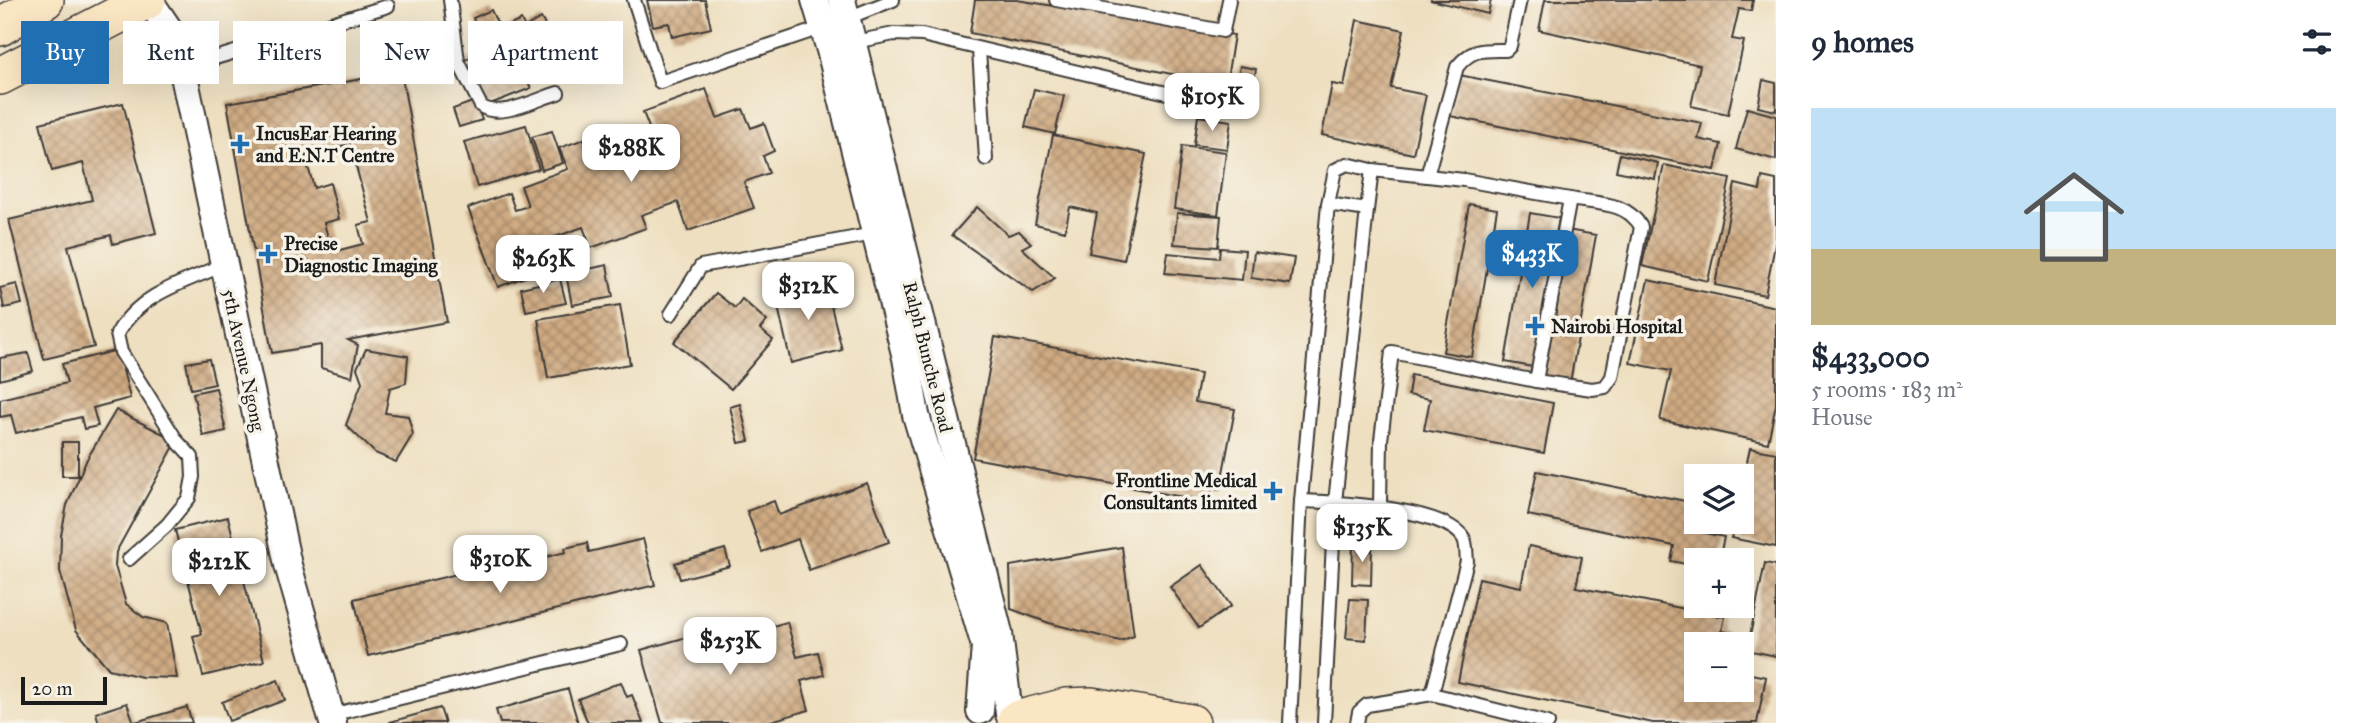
<!DOCTYPE html>
<meta charset="utf-8">
<style>
body{margin:0;font-family:"IM FELL Great Primer",serif;background:#f6f6f7;color:#1f2937;height:100vh;display:flex;flex-direction:column;font-size:26px;white-space:nowrap}
*{box-sizing:border-box;margin:0}
p{font-size:23px;color:#747a83}
.icon{flex:none;width:38px;height:38px;fill:none;stroke:currentColor;stroke-width:2;stroke-linecap:round;stroke-linejoin:round}
.map{position:relative;flex:1;overflow:hidden}
.sheet{display:flex;flex-direction:column;background:#fff;width:595px}
.sheet>*{flex:none}
.banner{position:absolute;left:21px;top:21px;width:665px;height:63px;display:flex;gap:14px}
.tools{position:absolute;left:1684px;top:464px;display:grid;gap:14px}
.tools a{display:grid;place-items:center;width:70px;height:70px;border-radius:0px;background:#fff;box-shadow:0 7px 28px #0002;font-size:35px}
.scale{position:absolute;left:21px;bottom:18px;width:86px;box-sizing:border-box;padding-left:7px;border:4px solid #1c1c1c;border-top:0;font-size:19px;line-height:24px;white-space:nowrap;color:#1c1c1c;-webkit-text-stroke:5px #f7f3e8;paint-order:stroke}
.price{position:absolute;translate:-50% -60px;padding:0 16px;border-radius:14px;background:#fff;color:#222;font-size:23px;line-height:46px;filter:drop-shadow(0 2px 4px #0008)}
.price::after{content:'';position:absolute;left:50%;top:42px;width:21px;height:16px;margin-left:-10px;background:inherit;clip-path:polygon(0 0,100% 0,50% 100%)}
.price.on{background:#1f6fb2;color:#fff}
ul{padding:0;list-style:none}
li{display:grid;align-content:center;gap:14px;height:371px;padding:0 35px}
li+li{border-top:2px solid #e0e1e3}
li span{display:grid;place-items:center;height:217px;border-radius:0px;color:#555}
li>.icon{margin-inline-start:auto}
span .icon{width:126px;height:126px;fill:#fffc;stroke-width:1}
li b{font-size:30px}
h2{display:flex;justify-content:space-between;align-items:center;height:84px;padding:0 35px;font-size:30px}
.pill{padding:0 24px;border-radius:0px;background:#fff;box-shadow:0 7px 28px #0002;font-size:24px;line-height:63px}
.pill.on{background:#1f6fb2;color:#fff}
main{display:flex;flex:1;min-height:0}
.map>svg:first-child{display:block}
.building{fill:url(#building-cross-hatch);fill-rule:evenodd}
.lines{fill:none;stroke-linecap:round;stroke-linejoin:round}
.service-casing{stroke:#3c3935;stroke-width:16}
.minor-casing{stroke:#3c3935;stroke-width:30}
.secondary-casing{stroke:#3c3935;stroke-width:40}
.service{stroke:#fff;stroke-width:12}
.minor{stroke:#fff;stroke-width:26}
.secondary{stroke:#fbe6c4;stroke-width:37}
.poi-dot{fill:#1f6fb2;stroke:#f7f3e8;stroke-width:2.5}
.labels{text-anchor:middle;dominant-baseline:central;stroke-width:7;stroke-linejoin:round;paint-order:stroke}
.poi-label{font-size:19px;font-weight:bold;fill:#1c1c1c;stroke:#f7f3e8;text-anchor:start}
.street-label{font-size:19px;fill:#1c1c1c;stroke:#f7f3e8}
</style>
<main>
<div class="map">
<svg width="1776" height="723" viewBox="0 0 1776 723">
<defs>
<pattern id="building-cross-hatch" width="8" height="8" patternUnits="userSpaceOnUse" patternTransform="scale(1.75)"><rect width="8" height="8" fill="#cfaa82"/><path d="M0 0l8 8M0 8l8-8" fill="none" stroke="#a78a6a"/></pattern>
</defs>
<rect width="100%" height="100%" fill="#f7f3e8"/>
<filter id="ink" filterUnits="userSpaceOnUse"><feTurbulence type="fractalNoise" baseFrequency=".0143" numOctaves="2"/><feDisplacementMap in="SourceGraphic" scale="14" xChannelSelector="R" yChannelSelector="G"/><feConvolveMatrix kernelMatrix="1 2 1 2 8 2 1 2 1" color-interpolation-filters="sRGB"/></filter>
<filter id="wash" filterUnits="userSpaceOnUse"><feTurbulence type="fractalNoise" baseFrequency=".00686" numOctaves="4" result="noise"/><feDisplacementMap in="SourceGraphic" scale="28" xChannelSelector="R" yChannelSelector="G"/><feGaussianBlur stdDeviation="1.57" result="paint"/><feColorMatrix in="noise" values="0 0 0 0 0 0 0 0 0 0 0 0 0 0 0 0 0 1.4 0 .05"/><feComposite in="paint" operator="in"/></filter>
<g filter="url(#wash)">
<rect width="100%" height="100%" fill="#eedfc0"/>
<g id="blocks">
<g class="building">
<path d="M647 0H705L711 28 672 37 669 23 653 26Z"/>
<path d="M975 0H1017L1234 35 1226 85 970 33Z"/>
<path d="M1430 0H1491L1488 14Z"/>
<path d="M1545 0H1753L1751 11 1739 9 1732 39 1744 41 1728 114 1691 106 1700 65 1539 30Z"/>
<path d="M491 10 499 27 479 35 473 18Z"/>
<path d="M541 18 565 61 527 80 531 88 485 106 463 62 489 45 485 37 521 20 525 27Z"/>
<path d="M1357 20 1404 30 1391 88 1426 95 1413 154 1322 135 1332 84 1344 86Z"/>
<path d="M1240 66 1256 69 1251 96 1234 92Z"/>
<path d="M401 72 447 322 348 340 358 345 352 377 321 368V345L272 353 227 103ZM350 144 371 222 358 225 363 244 332 252 324 223 339 219 330 183 314 188 305 156Z"/>
<path d="M1459 75 1702 123 1698 139 1721 144 1715 170 1450 116Z"/>
<path d="M1763 80 1776 83V111L1758 107Z"/>
<path d="M706 89 717 118 743 109 751 128 764 123 774 151 763 156 769 173 744 182 754 208 688 231 678 202 641 215 646 228 591 248 583 227 527 247 536 273 498 287 468 208 509 193 515 210 528 206 521 186 568 169 559 148 612 129 620 150 653 138 643 112Z"/>
<path d="M1034 89 1064 96 1055 134 1025 127Z"/>
<path d="M475 101 482 120 459 127 453 109Z"/>
<path d="M123 103 156 233 113 244 111 235 68 246 94 347 44 359 9 220 92 200 83 163 52 171 40 123Z"/>
<path d="M1747 108 1776 116V160L1736 149Z"/>
<path d="M1198 116 1231 121 1227 149 1194 145Z"/>
<path d="M526 125 539 169 477 187 464 142Z"/>
<path d="M552 131 563 163 542 170 532 137Z"/>
<path d="M1053 135 1146 154 1124 260 1089 253 1097 213 1070 207 1065 231 1035 224Z"/>
<path d="M1182 146 1226 152 1218 215 1174 209Z"/>
<path d="M1620 154 1658 163 1655 179 1616 171Z"/>
<path d="M1664 165 1730 179 1708 281 1642 266Z"/>
<path d="M1762 177 1776 180V240L1765 295 1715 285 1735 184 1760 190Z"/>
<path d="M1469 204 1497 209 1472 357 1443 352Z"/>
<path d="M977 207 1008 235 1019 231 1031 243 1022 248 1055 278 1033 292 952 235Z"/>
<path d="M1177 213 1221 216 1218 247 1174 244Z"/>
<path d="M1530 213 1559 218 1533 367 1505 362Z"/>
<path d="M1567 230 1596 235 1570 383 1541 378Z"/>
<path d="M1220 248 1245 250 1242 280 1165 273 1168 253 1219 258Z"/>
<path d="M1254 252 1294 258 1290 284 1251 278Z"/>
<path d="M607 265 613 297 572 305 566 274Z"/>
<path d="M560 279 566 303 526 311 521 288Z"/>
<path d="M1648 280 1776 307V404L1768 443 1660 420 1671 371 1630 363Z"/>
<path d="M825 282 842 350 791 363 775 294Z"/>
<path d="M17 284 22 304 4 308 0 288Z"/>
<path d="M716 293 735 308 742 299 767 321 760 329 773 340 731 389 674 342Z"/>
<path d="M620 305 630 364 548 378 538 319Z"/>
<path d="M995 337 1200 374 1195 402 1235 409 1220 489 1212 488 1209 502 973 458Z"/>
<path d="M366 349 408 356 406 383 390 388 385 413 408 416 413 434 396 462 375 453 346 425 362 382 357 368Z"/>
<path d="M118 350 130 398 93 408 98 426 84 429 81 417 16 433 11 415 0 417V399L67 383 62 364Z"/>
<path d="M28 353 33 371 0 380V358Z"/>
<path d="M209 359 215 384 191 389 186 363Z"/>
<path d="M1411 375 1553 403 1544 453 1424 430 1430 399 1408 395Z"/>
<path d="M216 388 226 431 203 436 193 393Z"/>
<path d="M740 404 749 441 739 443 730 407Z"/>
<path d="M116 410 177 441 116 552 115 566 126 604 143 617 167 623 177 678 142 677 109 669 76 630 60 571 61 535 67 505 87 459Z"/>
<rect x="62" y="442" width="16" height="34"/>
<path d="M1750 448 1776 453V547L1731 538 1735 522H1741V489Z"/>
<path d="M1537 471 1695 503 1690 530 1724 537 1719 560H1696V566L1671 561 1674 546 1528 515Z"/>
<path d="M867 483 889 542 809 570 798 539 762 552 747 511 774 501 779 515Z"/>
<path d="M228 517 264 661 203 676 193 636 202 634 175 530Z"/>
<path d="M643 539 655 585 368 656 354 599 540 554 541 558 566 552 565 548 587 543 589 552Z"/>
<path d="M1353 542 1372 543 1371 585 1352 584Z"/>
<path d="M1529 546 1582 557 1576 587 1725 617 1722 631 1739 634 1737 644H1696V690H1741V672L1766 677 1757 723H1653L1458 682 1479 578 1521 587Z"/>
<path d="M1122 547 1134 636 1120 641 1049 623 1011 609 1010 566Z"/>
<path d="M725 549 730 566 680 579 675 563Z"/>
<path d="M1765 563 1776 565V656L1747 650Z"/>
<path d="M1202 565 1231 606 1199 628 1170 587Z"/>
<path d="M1350 599 1368 600 1366 640 1346 638Z"/>
<path d="M787 622 797 657 818 652 824 675 801 681 809 710 764 723H662L641 650 726 626 730 638Z"/>
<path d="M278 680 285 700 229 721 222 702Z"/>
<path d="M621 682 627 697 632 695 643 723H588L578 699Z"/>
<path d="M568 689 578 723H500L496 710Z"/>
<path d="M127 703 134 723H99L96 713Z"/>
<path d="M187 707 192 723H136L135 722Z"/>
<path d="M440 708 445 723H390V722Z"/>
</g>
</g>
</g>
<g filter="url(#ink)">
<use href="#blocks" fill-opacity="0" stroke="#3c3935" stroke-width="2"/>
<g class="lines">
<g class="service-casing">
<g id="service">
<path d="M450 0 458 61 481 106C499 120 537 99 558 93"/>
<path d="M634 0 660 82 824 27"/>
<path d="M1056 0 1223 31 1229 0"/>
<path d="M845 19 893 0"/>
<path d="M850 43 894 34 922 35 1192 99"/>
<path d="M979 50 986 159"/>
<path d="M182 68 388 6"/>
<path d="M1427 176 1457 67C1472 48 1483 50 1506 50L1510 46 1520 0"/>
<path d="M1367 210 1372 170 1464 180 1570 199 1536 381 1392 352 1381 440 1380 505"/>
<path d="M671 314 701 266 879 233"/>
<path d="M1536 381 1592 389 1605 387 1612 377 1641 227C1627 201 1596 204 1570 199"/>
<path d="M1301 501C1334 502 1448 508 1464 539 1467 545 1466 555 1467 561L1432 694"/>
<path d="M129 559 167 525 189 498 193 477 192 457 177 441 121 352 117 334C139 294 184 282 224 265"/>
<path d="M331 715 621 644"/>
<path d="M1290 723 1301 501 1328 204 1335 170 1347 164 1372 170"/>
<path d="M1324 723 1335 502 1367 210 1328 204"/>
<path d="M1357 723 1359 712 1367 705 1432 694 1548 723"/>
</g>
</g>
<g class="minor-casing">
<g id="minor">
<path d="M149 0 168 28 180 57 288 565 333 723"/>
<path d="M815 0 830 50 906 358 916 415 985 646 980 711"/>
<path d="M842 0 999 633 1009 714"/>
</g>
</g>
<g class="secondary-casing">
<g id="secondary">
<path d="M0 27 45 0"/>
<path d="M0 76 147 0"/>
<path d="M1016 720 1066 707 1091 706 1191 723"/>
</g>
</g>
<use href="#service" class="service"/>
<use href="#minor" class="minor"/>
<use href="#secondary" class="secondary"/>
</g>
</g>
<g class="poi-dot">
<path d="M236.5 133.5h7v7h7v7h-7v7h-7v-7h-7v-7h7z"/>
<path d="M264.5 243.5h7v7h7v7h-7v7h-7v-7h-7v-7h7z"/>
<path d="M1531.5 315.5h7v7h7v7h-7v7h-7v-7h-7v-7h7z"/>
<path d="M1269.5 480.5h7v7h7v7h-7v7h-7v-7h-7v-7h7z"/>
</g>
<g class="labels">
<g class="poi-label">
<text x="256" y="133">IncusEar Hearing<tspan x="256" dy="22">and E.N.T Centre</tspan></text>
<text x="284" y="243">Precise<tspan x="284" dy="22">Diagnostic Imaging</tspan></text>
<text x="1551" y="326">Nairobi Hospital</text>
<text x="1257" y="480" text-anchor="end">Frontline Medical<tspan x="1257" dy="22">Consultants limited</tspan></text>
</g>
<g class="street-label">
<text transform="translate(928 357) rotate(76)">Ralph Bunche Road</text>
<text transform="translate(244 360) rotate(78)">5th Avenue Ngong</text>
</g>
</g>
</svg>
<div class="tools">
<a><svg class="icon" aria-label="layers" viewBox="0 0 24 24"><path d="M12 4l9 5-9 5-9-5zM3 14l9 5 9-5"/></svg></a>
<a>+</a>
<a>−</a>
</div>
<div class="scale">20 m</div>
<b class="price" style="left:1212px;top:133px">$105K</b>
<b class="price" style="left:631px;top:184px">$288K</b>
<b class="price on" style="left:1532px;top:290px">$433K</b>
<b class="price" style="left:543px;top:295px">$263K</b>
<b class="price" style="left:808px;top:322px">$312K</b>
<b class="price" style="left:1362px;top:564px">$135K</b>
<b class="price" style="left:500px;top:595px">$310K</b>
<b class="price" style="left:219px;top:598px">$212K</b>
<b class="price" style="left:730px;top:677px">$253K</b>
<div class="banner">
<a class="pill on">Buy</a>
<a class="pill">Rent</a>
<a class="pill">Filters</a>
<a class="pill">New</a>
<a class="pill">Apartment</a>
</div>
</div>
<section class="sheet">
<h2>9 homes<svg class="icon" aria-label="filters" viewBox="0 0 24 24"><path d="M4 7h16M4 17h16"/><circle cx="9" cy="7" r="2"/><circle cx="15" cy="17" r="2"/></svg></h2>
<ul>
<li><span style="background:linear-gradient(#bfe0f5 65%,#c2b280 0)"><svg class="icon" aria-label="home" viewBox="0 0 24 24"><path d="M3 11l9-7 9 7M6 9v11h12V9"/></svg></span><div><b>$433,000</b><p>5 rooms · 183 m²</p><p>House</p></div></li>
</ul>
</section>
</main>
